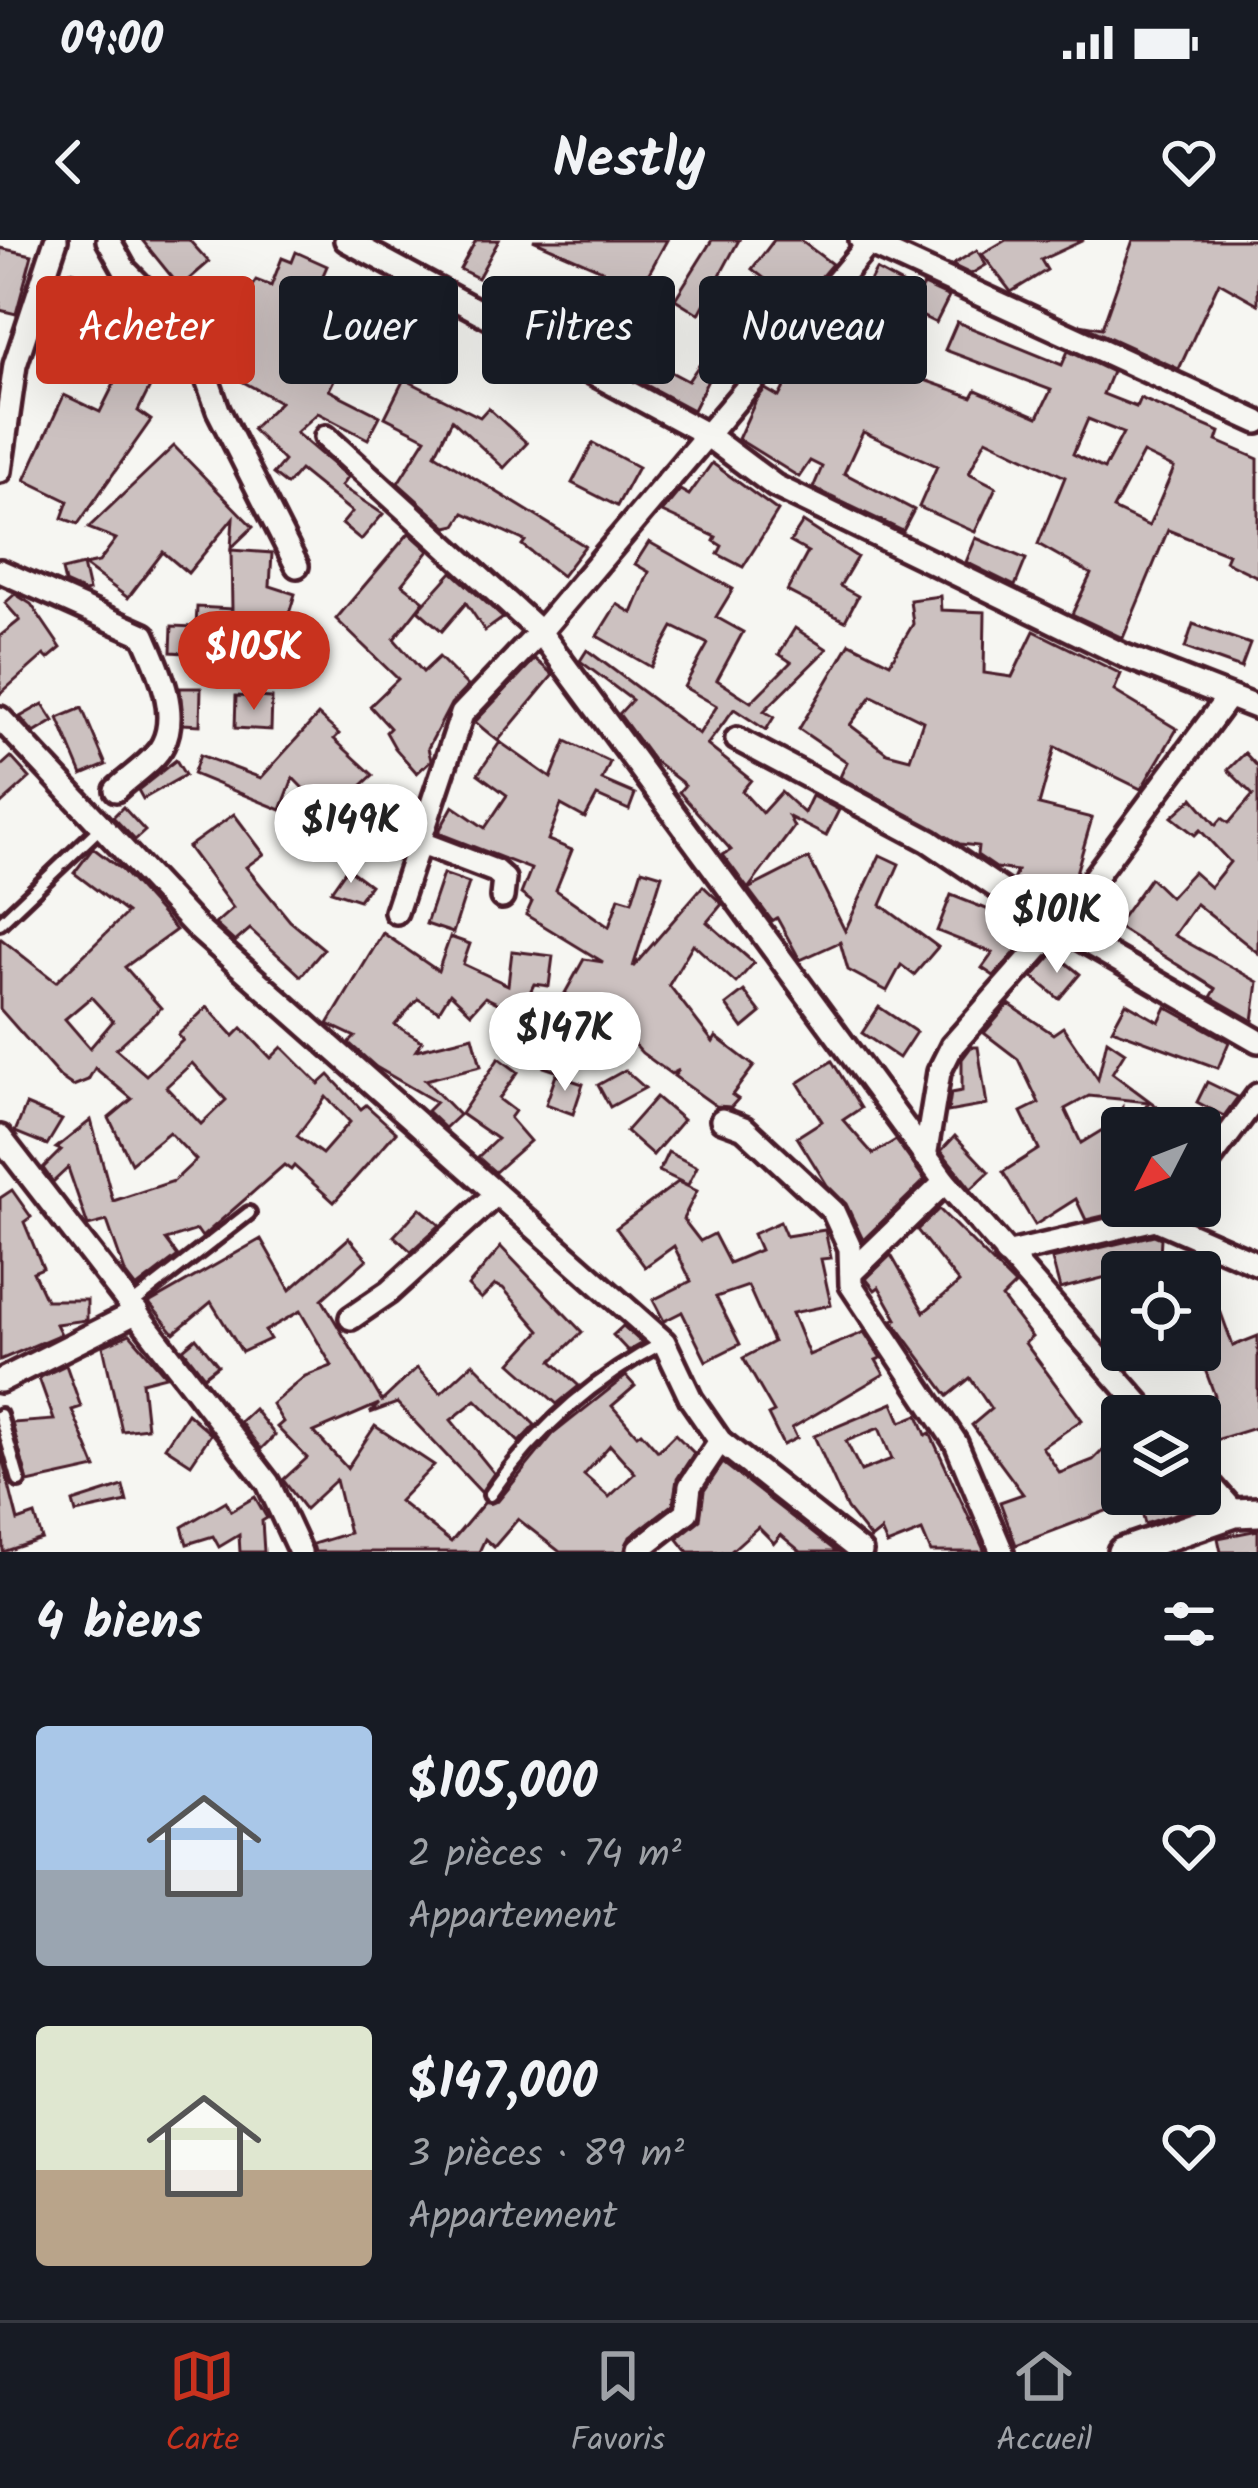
<!DOCTYPE html>
<html lang="fr">
<meta charset="utf-8">
<style>
body{margin:0;font-family:Kalam,sans-serif;background:#20242c;color:#f1f3f6;height:100vh;display:flex;flex-direction:column;font-size:45px;white-space:nowrap}
*{box-sizing:border-box;margin:0}
p{font-size:39px;color:#9ea1a6}
.icon{flex:none;width:66px;height:66px;fill:none;stroke:currentColor;stroke-width:2;stroke-linecap:round;stroke-linejoin:round}
.map{position:relative;height:1312px;overflow:hidden}
.side{display:flex;flex-direction:column;background:#171b24;flex:1}
.side>*{flex:none}
.top-card{position:absolute;left:36px;top:36px;width:1188px;height:108px;display:flex;gap:24px}
.needle{width:78px;rotate:228deg}
.controls{position:absolute;left:1101px;top:867px;display:grid;gap:24px}
.controls a{display:grid;place-items:center;width:120px;height:120px;border-radius:12px;background:#171b24;box-shadow:0 12px 48px #0002;font-size:60px}
.price{position:absolute;translate:-50% -102px;padding:0 27px;border-radius:42px;background:#fff;color:#222;font-size:39px;line-height:78px;filter:drop-shadow(0 3px 6px #0008)}
.price::after{content:'';position:absolute;left:50%;top:72px;width:36px;height:27px;margin-left:-18px;background:inherit;clip-path:polygon(0 0,100% 0,50% 100%)}
.price.on{background:#c8321e;color:#fff}
ul{padding:0;list-style:none}
li{display:flex;align-items:center;gap:36px;height:300px;padding:0 36px}
li span{display:grid;place-items:center;flex:none;width:336px;height:240px;border-radius:12px;color:#555}
li>.icon{margin-inline-start:auto}
span .icon{width:144px;height:144px;fill:#fffc;stroke-width:1}
li b{font-size:51px}
h2{display:flex;justify-content:space-between;align-items:center;height:144px;padding:0 36px;font-size:51px}
.pill{padding:0 42px;border-radius:12px;background:#171b24;box-shadow:0 12px 48px #0002;font-size:42px;line-height:108px}
.pill.on{background:#c8321e;color:#fff}
.status{display:flex;justify-content:space-between;align-items:center;height:84px;padding:0 60px;background:#171b24;direction:ltr}
.status svg{height:33px;fill:currentColor}
header{display:flex;justify-content:space-between;align-items:center;height:156px;padding:0 36px;background:#171b24;font-size:54px;font-weight:700}
.tab-bar{display:flex;justify-content:space-around;align-items:center;height:168px;border-top:3px solid #363941;background:#171b24;font-size:33px;color:#9ea1a6}
.tab-bar a{display:grid;justify-items:center;gap:6px}
.tab-bar .on{color:#c8321e}
.map>svg:first-child{display:block}
.building{fill:#ccc1c0;stroke:#4a1f2b;stroke-width:3;fill-rule:evenodd}
.lines{fill:none;stroke-linecap:round;stroke-linejoin:round}
.service-casing{stroke:#4a1f2b;stroke-width:20}
.minor-casing{stroke:#4a1f2b;stroke-width:30}
.tertiary-casing{stroke:#4a1f2b;stroke-width:36}
.service{stroke:#f6f6f2;stroke-width:10}
.minor{stroke:#f6f6f2;stroke-width:21}
.tertiary{stroke:#f6f6f2;stroke-width:27}
</style>
<div class="status"><b>09:00</b><svg viewBox="0 0 49 12"><path d="M0 12V9h3v3zM5 12V6h3v6zM10 12V3h3v9zM15 12V0h3v12zM26 1h20v11H26zM47 4h2v5h-2z"/></svg></div>
<header><svg class="icon" aria-label="back" viewBox="0 0 24 24"><path d="M15 5l-7 7 7 7"/></svg>Nestly<svg class="icon" aria-label="heart" viewBox="0 0 24 24"><path d="M12 20l-8-8c-3-5 5-10 8-4 3-6 11-1 8 4z"/></svg></header>
<div class="map">
<svg width="1258" height="1312" viewBox="0 0 1258 1312">
<rect width="100%" height="100%" fill="#f6f6f2"/>
<filter id="ink" filterUnits="userSpaceOnUse"><feTurbulence type="fractalNoise" baseFrequency=".00833" numOctaves="2"/><feDisplacementMap in="SourceGraphic" scale="24" xChannelSelector="R" yChannelSelector="G"/><feConvolveMatrix kernelMatrix="1 2 1 2 8 2 1 2 1" color-interpolation-filters="sRGB"/></filter>
<g filter="url(#ink)">
<g class="building">
<path d="M142 0H189L209 22 180 47Z"/>
<path d="M476 0H499L478 38 460 29Z"/>
<path d="M533 0H667L624 79 603 68 590 95 618 110 623 100 645 110 641 116 688 141 724 89 712 82 733 54 766 86 747 105 757 112 734 139 715 126 693 170 562 100 602 30Z"/>
<path d="M712 0H739L699 74 675 59Z"/>
<path d="M774 0H800L832 24 798 64 752 29Z"/>
<path d="M1006 0H1084L1041 20 1047 30 1011 52 982 14Z"/>
<path d="M1133 0H1258V64L1219 42 1179 129 1080 84 1102 88Z"/>
<path d="M0 8 32 15 16 74 0 70Z"/>
<path d="M977 10 986 25 971 34 952 25Z"/>
<path d="M296 12 327 26 317 49 360 70 337 115 344 119 329 150 380 176 368 199 318 173 296 193 348 237 341 246 383 274 361 300 342 284 352 272 300 230 287 245 273 234 284 221 252 189 280 162 223 131 241 97 203 74 219 47 243 60 256 40 271 46 282 18 292 22Z"/>
<path d="M876 30 919 53 923 45 949 57 936 83 907 69 876 123 972 157 976 150 1038 177 1051 150 945 110 957 82 1062 125 1068 111 1112 132 1103 154 1136 167 1140 158 1220 192 1217 201 1258 219V337L1225 321 1228 314 1168 290 1123 398 1072 374 1091 334 1038 304 1065 237 986 199 969 233 996 247 975 292 919 267 937 226 863 192 844 233 914 270 903 291 813 248 822 227 810 221 799 237 738 199 756 160 765 149 779 157 802 113 853 140 869 100 852 93 877 50 868 45ZM1088 179 1123 193 1104 229 1073 214ZM1143 213 1174 228 1149 286 1113 269Z"/>
<path d="M71 31 113 43 104 74 62 62Z"/>
<path d="M115 82 147 102 150 99 170 123 157 133 138 171 151 180 78 284 62 278 68 261 25 240 64 155 100 172 118 136 91 119Z"/>
<path d="M404 139 480 177 488 168 527 203 504 228 452 180 435 214 585 306 562 336 522 305 525 301 464 273 456 285 447 287 398 243 426 198 385 177Z"/>
<path d="M593 203 638 227 617 266 572 243Z"/>
<path d="M174 206 253 287 231 308 233 278 188 333 163 312 128 358 84 325 99 322 116 299 88 288Z"/>
<path d="M712 223 778 271 743 327 718 314 722 306 714 301 716 297 662 272 680 250 689 255Z"/>
<path d="M803 282 857 317 840 346 858 356 845 381 787 351 808 312 790 302Z"/>
<path d="M409 293 429 311 402 344 424 361 394 399 423 432 439 417 468 446 451 464 428 508 431 520 417 533 395 508 386 492 390 488 370 466 398 439 336 379Z"/>
<path d="M976 298 1026 319 1015 346 966 322Z"/>
<path d="M649 302 733 349 716 377 743 392 717 440 751 462 791 422 779 414 795 388 827 409 764 471 774 477 766 490 734 469 707 505 751 540 742 551 762 573 781 552 804 573 812 556 839 570 826 596 789 577 794 587 748 649 723 615 731 610 679 552 685 545 653 520 619 474 632 460 580 421 587 410 699 494 717 466 684 447 708 404 673 387 651 427 597 396 617 364 632 373 649 332 635 324Z"/>
<path d="M231 310 272 313 270 346 295 354 284 390 294 391 290 420 171 412 172 386 196 387 197 367 232 369Z"/>
<path d="M83 325 89 351 85 352 65 343 62 330Z"/>
<path d="M452 332 503 378 485 391 466 363 442 391 418 370Z"/>
<path d="M15 354 31 364 61 408 48 419 44 415 0 454V396L20 380 5 363Z"/>
<path d="M940 356 941 370 985 372 984 433 1012 437 1034 391 1121 434 1114 451 1177 489 1141 549 1055 507 1039 565 1092 578 1074 640 1065 652 1041 645 1037 656 1013 640 1017 631 996 628 977 615 978 606 960 604 840 537 847 522 799 489 850 403 890 423 913 384 910 360ZM872 456 923 481 910 519 887 513 850 485Z"/>
<path d="M1193 384 1250 404 1241 428 1185 408Z"/>
<path d="M535 419 553 435 498 501 475 482Z"/>
<path d="M180 448H201L200 485 183 484Z"/>
<path d="M236 456 272 458 271 490 235 488Z"/>
<path d="M43 464 54 481 34 493 20 477Z"/>
<path d="M82 468 106 525 82 535 58 478Z"/>
<path d="M318 475 339 494 334 499 373 535 329 575 293 538 281 570 193 534 200 515 261 538Z"/>
<path d="M566 501 610 522 602 540 635 554 629 570 597 556 585 578 561 565 548 600 572 610 556 650 609 687 619 657 632 661 642 629 662 635 633 727 703 646 722 664 707 682 754 723 736 743 693 704 669 745 713 802 716 797 754 826 732 855 738 859 731 867 716 866 674 836 679 830 671 834 642 813 625 794 628 791 565 753 584 719 603 722 526 675 532 662 521 654 531 629 438 593 453 566 485 588 507 555 478 534 500 502 551 538Z"/>
<path d="M1245 513 1258 527V713L1196 664 1174 695 1258 742 1253 781 1211 757 1216 749 1116 686 1150 638 1170 657 1193 632 1210 647 1230 622 1200 590 1195 595 1172 577 1193 558 1216 585 1222 578 1229 583 1253 555 1228 530Z"/>
<path d="M11 517 30 538 0 565V527Z"/>
<path d="M176 520 185 535 143 559 138 550Z"/>
<path d="M123 567 145 591 135 600 113 577Z"/>
<path d="M234 574 264 614 246 627 290 681 324 709 301 736 250 689 235 702 215 684 233 668 188 607Z"/>
<path d="M93 608 122 630 176 690 125 727 161 768 116 809 146 835 183 800 178 795 207 767 234 796 242 788 271 818 282 807 319 844 329 835 361 869 366 865 396 892 334 962 294 926 291 930 284 925 202 997 197 990 166 1000 178 1016 136 1048 126 1035 107 981 88 986 68 928 53 942 43 928 61 910 56 908 91 880 113 961 174 941 196 920 169 892 131 923 109 878 132 859 95 828 88 840 73 846 60 837 0 769V698L56 742 127 673 74 633ZM91 757 113 781 90 808 65 779ZM192 823 226 860 201 884 166 847ZM326 857 350 882 322 914 297 896Z"/>
<path d="M880 615 899 624 881 665 938 707 914 735 901 725 887 751 848 730 840 702 800 720 777 678 772 681 748 649 809 618 845 691Z"/>
<path d="M347 628 370 645 359 660 331 651Z"/>
<path d="M443 634 469 643 453 693 426 684Z"/>
<path d="M951 655 999 674 1001 668 1035 690 994 736 982 728 993 713 937 691Z"/>
<path d="M383 693 438 731 450 697 470 704 463 724 508 745 512 711 553 716 549 746 534 744 520 774 485 757 471 773 450 753 439 771 418 759 395 785 422 801 416 810 473 796 481 826 425 840 459 875 445 888 427 871 436 862 376 827 349 803 355 797 328 784Z"/>
<path d="M1054 713 1080 734 1059 759 1033 737Z"/>
<path d="M744 751 761 773 743 788 726 765Z"/>
<path d="M1126 763 1159 782 1166 767 1229 802 1218 828 1112 789Z"/>
<path d="M1009 764 1053 794 1063 787 1098 839 1107 800 1125 812 1112 833 1186 888H1131L1149 862 1089 856 1065 869 1081 903 1109 886 1122 868V966H1145L1086 980 1076 959 1035 985 1003 932 1039 909 1021 872 1039 863 1018 819 984 793Z"/>
<path d="M879 767 916 792 899 818 862 793Z"/>
<path d="M555 796 582 805 571 836 544 827Z"/>
<path d="M971 807H978L987 865 948 872 951 853 962 851V819Z"/>
<path d="M499 818 518 832 499 859 515 871 510 878 530 901 495 932 478 917 497 899 461 874Z"/>
<path d="M832 821 861 868 843 880 873 914 896 900 925 940 863 1000 846 964 827 945 797 897 822 881 798 843Z"/>
<path d="M625 830 645 848 610 867 598 845Z"/>
<path d="M556 835 583 844 573 874 546 864Z"/>
<path d="M1207 842 1238 857 1224 876 1197 862Z"/>
<path d="M656 857 683 880 653 915 626 891Z"/>
<path d="M26 865 62 880 47 905 15 892Z"/>
<path d="M955 896 989 932 971 949 941 911Z"/>
<path d="M668 912 697 927 688 945 659 931Z"/>
<path d="M678 942 697 951 683 979 700 1001 714 994 729 1023 760 1010 753 994 780 982 786 996 825 990 831 1018 821 1019 831 1065 792 1073 809 1115 864 1092 881 1118 876 1120 884 1134 792 1188 797 1198 783 1205 768 1175 774 1172 743 1118 773 1102 748 1046 716 1057 740 1104 706 1121 682 1072 664 1081 653 1060 691 1041 674 1006 645 1027 616 988Z"/>
<path d="M12 950 31 977 24 982 43 1028 33 1032 46 1060H87V1080L56 1084 61 1094 0 1120V958Z"/>
<path d="M420 968 440 985 411 1011 394 996Z"/>
<path d="M939 969 1015 1045 1002 1058 1032 1097 1025 1103 1082 1180 1042 1207 1060 1233 1093 1220 1122 1191V1265L1016 1305 1000 1262 1023 1254 972 1185 991 1169 970 1138 948 1156 892 1080 897 1079 879 1047 875 1050 866 1039 891 1015 924 1072 959 1043 917 990Z"/>
<path d="M1154 995 1161 998 1159 1032H1122V1044L1106 1037 1060 1049 1052 1019Z"/>
<path d="M349 998 367 1019 322 1059 382 1161 417 1128 441 1153 473 1123 535 1185 519 1202 476 1160 451 1180 494 1233 481 1252 397 1163 370 1173 379 1164 314 1192 347 1228 375 1186 434 1225 399 1261 451 1302 484 1263 498 1261 553 1194 626 1136 635 1146 612 1166 637 1195 641 1192 658 1211 675 1194 694 1213 677 1239 673 1264 630 1297 624 1312H560L518 1279 494 1307 485 1299 479 1312H315L313 1304 349 1293 336 1240 305 1269 283 1240 307 1218 277 1187 283 1182 272 1164 305 1136 332 1126 300 1071 265 1091 270 1099 242 1112 211 1062 174 1093 149 1063 261 999 290 1050ZM610 1205 635 1233 609 1257 584 1235Z"/>
<path d="M501 1007 582 1092 552 1121 579 1146 557 1164 511 1123 540 1091 503 1048 495 1045 481 1059 468 1046Z"/>
<path d="M1221 1073 1233 1106 1258 1096V1187L1200 1205V1176L1164 1172 1215 1156 1200 1116V1081Z"/>
<path d="M623 1086 642 1103 628 1111 613 1095Z"/>
<path d="M130 1094 166 1136 142 1142 147 1188 122 1191 103 1106Z"/>
<path d="M196 1098 218 1125 204 1136 183 1109Z"/>
<path d="M66 1125 81 1167 72 1170 96 1228 28 1243 12 1183 54 1180 39 1138Z"/>
<path d="M893 1163 901 1182 918 1175 926 1195 930 1193 985 1312H931L922 1291 887 1305 881 1291 871 1299 847 1269 814 1196ZM879 1188 892 1219 861 1231 846 1201Z"/>
<path d="M254 1169 275 1195 261 1209 240 1182Z"/>
<path d="M187 1173 211 1194 191 1224 165 1207Z"/>
<path d="M0 1210 18 1281 35 1275 42 1299 3 1312Z"/>
<path d="M723 1223 837 1312H801L781 1295 774 1303 758 1287 730 1312H688L677 1298 700 1280 704 1251Z"/>
<path d="M123 1246 127 1262 76 1273 73 1262Z"/>
<path d="M1186 1254 1190 1269 1145 1284 1140 1265Z"/>
<path d="M255 1257 267 1278 262 1281 264 1312H240L239 1295 219 1307 213 1296 187 1304 182 1287 226 1261 231 1271Z"/>
<path d="M1258 1290V1312H1221L1218 1298Z"/>
</g>
<g class="lines">
<g class="service-casing">
<g id="service">
<path d="M0 683 102 586"/>
<path d="M132 1064 249 973"/>
<path d="M0 1175 19 1241"/>
<path d="M490 1255C536 1189 593 1139 664 1102"/>
</g>
</g>
<g class="minor-casing">
<g id="minor">
<path d="M108 0 125 30 193 99 218 170 297 326"/>
<path d="M346 0 704 193 775 246 1125 416 1258 468"/>
<path d="M861 0 1258 182"/>
<path d="M326 197 540 392 945 942 1150 1176"/>
<path d="M0 231 15 125 56 0"/>
<path d="M0 331 144 395C157 425 180 471 163 504 155 521 129 537 116 550"/>
<path d="M0 478 198 689 664 1102 691 1159 720 1201 861 1312"/>
<path d="M737 499 929 601 1029 669 1258 801"/>
<path d="M419 602 495 631 504 639 502 657"/>
<path d="M396 672 462 474 540 392 872 0"/>
<path d="M722 880 744 888 833 971 850 1008 851 1045 956 1203 1002 1312"/>
<path d="M0 897 268 1243 300 1312"/>
<path d="M925 917 939 832 952 806 1059 685 1228 457"/>
<path d="M1200 933 1258 855"/>
<path d="M1155 979 1258 1024"/>
<path d="M1006 1014 1155 979 1168 966"/>
<path d="M851 1033 945 942"/>
<path d="M351 1078 389 1052 494 956"/>
<path d="M0 1141 137 1072"/>
<path d="M1200 1233 1235 1273"/>
<path d="M639 1309 687 1272 690 1246 720 1201"/>
</g>
</g>
<g class="tertiary-casing">
<path id="tertiary" d="M1122 1312 1235 1273 1258 1272"/>
</g>
<use href="#service" class="service"/>
<use href="#minor" class="minor"/>
<use href="#tertiary" class="tertiary"/>
</g>
</g>
</svg>
<div class="controls">
<a><svg class="needle" viewBox="-14 -14 28 28"><path d="M0-13l5 13h-10z" fill="#e53935"/><path d="M0 13l5-13h-10z" fill="#9ea1a6"/></svg></a>
<a><svg class="icon" aria-label="locate" viewBox="0 0 24 24"><circle cx="12" cy="12" r="6"/><path d="M12 2v4M12 18v4M2 12h4M18 12h4"/></svg></a>
<a><svg class="icon" aria-label="layers" viewBox="0 0 24 24"><path d="M12 4l9 5-9 5-9-5zM3 14l9 5 9-5"/></svg></a>
</div>
<b class="price on" style="left:254px;top:473px">$105K</b>
<b class="price" style="left:351px;top:646px">$149K</b>
<b class="price" style="left:1057px;top:736px">$101K</b>
<b class="price" style="left:565px;top:854px">$147K</b>
<div class="top-card">
<a class="pill on">Acheter</a>
<a class="pill">Louer</a>
<a class="pill">Filtres</a>
<a class="pill">Nouveau</a>
</div>
</div>
<section class="side">
<h2>4 biens<svg class="icon" aria-label="filters" viewBox="0 0 24 24"><path d="M4 7h16M4 17h16"/><circle cx="9" cy="7" r="2"/><circle cx="15" cy="17" r="2"/></svg></h2>
<ul>
<li><span style="background:linear-gradient(#a9c7e8 60%,#9aa5b1 0)"><svg class="icon" aria-label="home" viewBox="0 0 24 24"><path d="M3 11l9-7 9 7M6 9v11h12V9"/></svg></span><div><b>$105,000</b><p>2 pièces · 74 m²</p><p>Appartement</p></div><svg class="icon" aria-label="heart" viewBox="0 0 24 24"><path d="M12 20l-8-8c-3-5 5-10 8-4 3-6 11-1 8 4z"/></svg></li>
<li><span style="background:linear-gradient(#dfe7d0 60%,#b9a48a 0)"><svg class="icon" aria-label="home" viewBox="0 0 24 24"><path d="M3 11l9-7 9 7M6 9v11h12V9"/></svg></span><div><b>$147,000</b><p>3 pièces · 89 m²</p><p>Appartement</p></div><svg class="icon" aria-label="heart" viewBox="0 0 24 24"><path d="M12 20l-8-8c-3-5 5-10 8-4 3-6 11-1 8 4z"/></svg></li>
</ul>
</section>
<nav class="tab-bar">
<a class="on"><svg class="icon" aria-label="map" viewBox="0 0 24 24"><path d="M3 6l6-2 6 2 6-2v14l-6 2-6-2-6 2zM9 4v14M15 6v14"/></svg>Carte</a>
<a><svg class="icon" aria-label="saved" viewBox="0 0 24 24"><path d="M7 4h10v16l-5-4-5 4z"/></svg>Favoris</a>
<a><svg class="icon" aria-label="home" viewBox="0 0 24 24"><path d="M3 11l9-7 9 7M6 9v11h12V9"/></svg>Accueil</a>
</nav>
